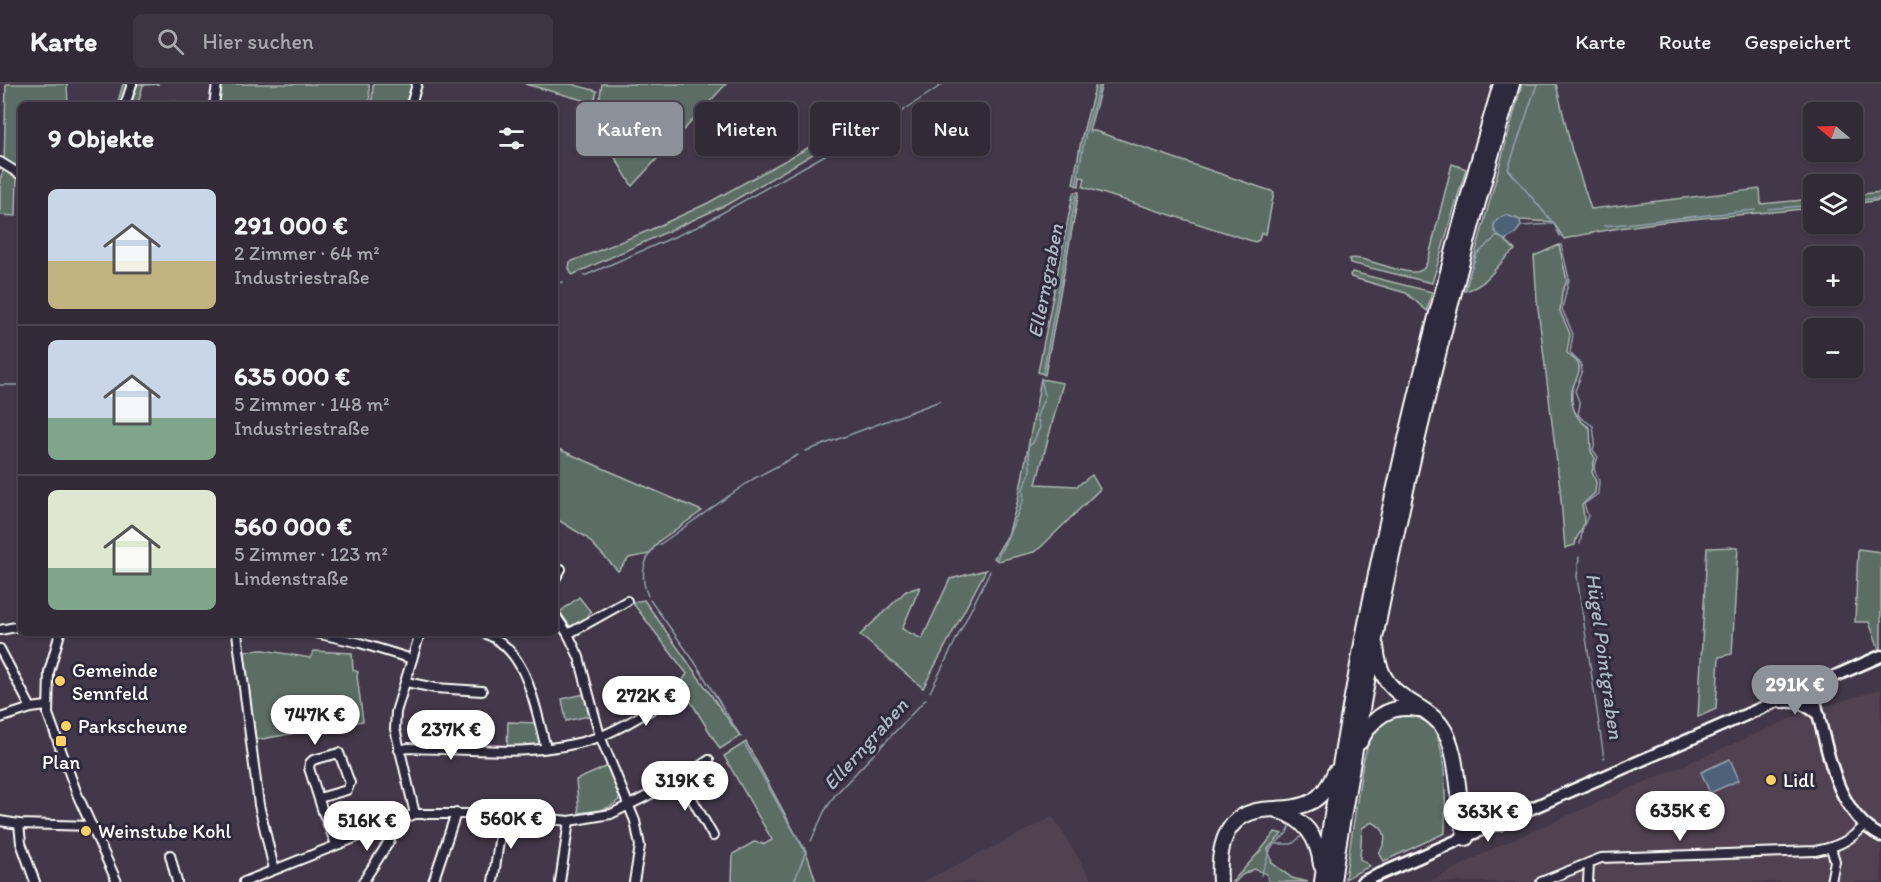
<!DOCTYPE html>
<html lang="de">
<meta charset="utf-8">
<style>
body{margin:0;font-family:Itim,sans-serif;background:#3d3642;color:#f1f3f6;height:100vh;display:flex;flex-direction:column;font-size:22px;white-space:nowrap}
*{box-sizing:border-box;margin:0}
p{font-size:20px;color:#a8a7ad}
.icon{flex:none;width:33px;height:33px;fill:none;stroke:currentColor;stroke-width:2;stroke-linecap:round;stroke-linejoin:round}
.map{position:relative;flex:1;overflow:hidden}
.side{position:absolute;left:18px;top:18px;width:540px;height:534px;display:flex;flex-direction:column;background:#322a37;border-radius:9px;box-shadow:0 2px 4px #0004,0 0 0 2px #4d4652}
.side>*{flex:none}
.hud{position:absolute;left:576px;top:18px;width:570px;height:54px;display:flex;gap:12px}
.needle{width:39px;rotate:289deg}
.fabs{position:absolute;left:1803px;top:18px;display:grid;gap:12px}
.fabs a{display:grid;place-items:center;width:60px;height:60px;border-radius:9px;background:#322a37;box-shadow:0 2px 4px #0004,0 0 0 2px #4d4652;font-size:30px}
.price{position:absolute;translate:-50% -51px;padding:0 14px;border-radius:21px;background:#fff;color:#222;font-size:20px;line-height:39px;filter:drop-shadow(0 2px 3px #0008)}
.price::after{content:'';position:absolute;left:50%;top:36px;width:18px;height:14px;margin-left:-9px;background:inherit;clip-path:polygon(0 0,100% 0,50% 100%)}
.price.current{background:#8c9099;color:#fff}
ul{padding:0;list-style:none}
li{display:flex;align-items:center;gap:18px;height:150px;padding:0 30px}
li+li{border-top:2px solid #4d4652}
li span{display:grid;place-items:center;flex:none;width:168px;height:120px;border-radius:9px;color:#555}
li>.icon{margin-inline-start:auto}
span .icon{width:72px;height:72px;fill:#fffc;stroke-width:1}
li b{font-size:26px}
h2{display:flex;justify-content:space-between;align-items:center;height:72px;padding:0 30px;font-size:26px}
.chip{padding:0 21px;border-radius:9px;background:#322a37;box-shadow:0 2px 4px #0004,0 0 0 2px #4d4652;font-size:21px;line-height:54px}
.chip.current{background:#8c9099;color:#fff}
header{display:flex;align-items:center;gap:36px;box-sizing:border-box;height:84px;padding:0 30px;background:#322a37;border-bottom:2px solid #4d4652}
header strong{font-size:28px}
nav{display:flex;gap:33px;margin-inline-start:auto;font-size:21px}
.search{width:420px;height:54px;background:#3d3642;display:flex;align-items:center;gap:15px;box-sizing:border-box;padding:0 21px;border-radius:9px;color:#a8a7ad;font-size:22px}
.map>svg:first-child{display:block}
.built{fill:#514251}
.green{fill:#5b6d66;stroke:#adb6b2;stroke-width:1.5}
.water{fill:#4d6278;stroke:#94a1ae;stroke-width:1.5}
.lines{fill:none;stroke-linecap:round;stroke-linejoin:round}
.stream{stroke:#94a1ae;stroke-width:1.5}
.street-casing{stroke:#fff;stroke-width:12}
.secondary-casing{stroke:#fff;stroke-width:15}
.highway-casing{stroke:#fff;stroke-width:18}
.street{stroke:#2f2a3d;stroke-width:8}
.secondary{stroke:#2f2a3d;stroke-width:10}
.highway{stroke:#2f2a3d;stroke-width:14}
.poi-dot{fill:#ffd166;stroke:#2f2a3d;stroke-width:2}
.labels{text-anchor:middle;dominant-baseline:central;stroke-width:6;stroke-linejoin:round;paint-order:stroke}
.poi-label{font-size:20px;fill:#fff;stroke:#2f2a3d;text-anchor:start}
.water-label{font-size:21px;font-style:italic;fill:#afb8c2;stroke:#2f2a3d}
</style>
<header>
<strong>Karte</strong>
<div class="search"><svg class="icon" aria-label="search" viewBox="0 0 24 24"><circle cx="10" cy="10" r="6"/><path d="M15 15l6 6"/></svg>Hier suchen</div>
<nav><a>Karte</a><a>Route</a><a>Gespeichert</a></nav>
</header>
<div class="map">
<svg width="1881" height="798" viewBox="0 0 1881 798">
<rect width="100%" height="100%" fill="#433849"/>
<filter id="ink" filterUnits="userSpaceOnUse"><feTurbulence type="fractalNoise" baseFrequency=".0167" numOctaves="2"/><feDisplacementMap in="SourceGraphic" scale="12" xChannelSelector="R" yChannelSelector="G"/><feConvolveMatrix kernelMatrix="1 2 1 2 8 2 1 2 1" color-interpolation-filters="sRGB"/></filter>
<g filter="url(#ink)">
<g class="built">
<path d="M1881 605V798H1429L1496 763 1806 628Z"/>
<path d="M1053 733 1093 798H922Z"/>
</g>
<g class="green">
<path d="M6 0H67L68 21H21V91L17 89 16 132 0 131V95L3 87 6 86 4 81Z"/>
<path d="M123 0H159L143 1 138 20 175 17 144 21H117Z"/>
<path d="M217 0H369L370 21H214Z"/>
<path d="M373 0H415L409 21H372Z"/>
<path d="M525 0H571L597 7 594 19Z"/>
<path d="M602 0H726L632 102 595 40Z"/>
<path d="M1096 0H1102L1089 47H1095L1274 108 1266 150 1261 149 1259 156 1255 158 1083 103 1085 94 1080 93 1079 102 1073 100 1082 52Z"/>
<path d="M1522 0H1556L1572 67 1591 125 1760 105 1761 120 1813 115V124C1730 133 1646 135 1564 155L1553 138 1520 136 1515 134 1497 152 1505 156 1515 166C1495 180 1490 201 1465 207Z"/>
<path d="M880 24 881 30 728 120 572 191 569 184 570 178 650 146 708 119Z"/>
<path d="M1452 80 1466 85 1432 199 1350 179 1349 175C1362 169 1410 197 1423 185 1426 182 1428 176 1429 172Z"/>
<path d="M1075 108H1079L1045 291 1038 288 1073 110Z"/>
<path d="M1881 108V116L1853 120V111Z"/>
<path d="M1559 161 1567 197 1562 208 1560 227 1570 250 1567 269C1570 272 1576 276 1578 279 1582 290 1573 298 1572 307 1570 324 1577 336 1590 344L1591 367 1595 374 1592 388 1596 398 1595 409 1582 421C1584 429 1585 440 1581 447 1577 453 1576 454 1575 461L1565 464 1560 404 1537 216 1534 172Z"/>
<path d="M1352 188 1432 208 1427 227 1406 209 1351 193 1350 191Z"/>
<path d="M1041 295 1063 299 1036 400 1077 402 1092 391 1100 405 1041 463 1034 468 998 477 994 474 1008 451 1018 416Z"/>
<path d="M556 364 702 427 659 457 649 470 629 474 618 487 586 453 555 434Z"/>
<path d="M1738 463 1732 570 1719 573 1716 625 1698 633 1707 464Z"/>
<path d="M1858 465 1881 468V564L1879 565 1869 538H1855Z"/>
<path d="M986 486 923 604 860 551 906 507 920 503 902 545 922 555 950 495Z"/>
<path d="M579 513 591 528 588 530 590 533 574 543 570 542 560 528Z"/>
<path d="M644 516 740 652 720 665 680 600 687 590 632 518Z"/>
<path d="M264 566 310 574 314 567 352 569 353 586 358 588 357 592 363 637 256 656 244 567Z"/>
<path d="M589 609 593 631 566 637 562 615Z"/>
<path d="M1397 631C1409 631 1418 632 1428 639 1449 655 1445 724 1445 749L1384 777 1379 769C1388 756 1387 745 1372 738L1362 744 1360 775 1370 782 1345 795 1363 678 1370 653 1383 637Z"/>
<path d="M508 638 538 639 545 664 507 665Z"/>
<path d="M746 658 808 773 816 798H732L733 770 754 758 765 760 772 756 724 672Z"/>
<path d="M608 682 620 713C614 727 591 727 579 729L576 696Z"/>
<path d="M1275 748 1282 750 1268 765 1272 779 1292 794 1308 798H1268L1267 790 1254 785 1242 791 1235 798H1232L1261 766Z"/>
</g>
<g class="water">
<path d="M1506 131 1520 136 1521 142 1514 151 1505 156C1490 149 1490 136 1506 131Z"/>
<path d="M1730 675 1739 696 1710 709 1701 688Z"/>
</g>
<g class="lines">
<g class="stream">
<path d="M1537 0 1508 85 1554 140 1560 152"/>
<path d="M131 21 137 0"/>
<path d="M901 28 943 0"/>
<path d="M1076 102 1086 47 1100 0"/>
<path d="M1852 117 1881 114"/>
<path d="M1768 125 1814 121"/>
<path d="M1521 142 1553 140"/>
<path d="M1604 142 1755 126"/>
<path d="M1561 160 1569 195 1562 225 1573 250 1570 269 1581 280 1582 289 1575 307 1580 320 1578 330 1581 334 1593 342 1595 358 1593 366 1598 373 1594 385 1599 397 1598 410 1584 420 1588 432 1583 443 1580 460"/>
<path d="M1469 191 1477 170 1497 152"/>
<path d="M584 192 697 143 884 38"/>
<path d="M555 199 563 198"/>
<path d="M1043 289 1076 111"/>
<path d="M0 301H21"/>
<path d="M806 367 940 317"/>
<path d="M659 461 753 395 798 371"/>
<path d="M1579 473 1577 493 1604 674"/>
<path d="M996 476C1008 456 1015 435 1024 414 1020 402 1029 397 1030 386 1031 378 1028 369 1028 362L1033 359 1040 343 1037 332 1045 312 1041 294"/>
<path d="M648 512C641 496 642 480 652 466"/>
<path d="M650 516 694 577 741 653"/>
<path d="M930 608 990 487"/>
<path d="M745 661 785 733 806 767 794 798"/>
<path d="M811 757 824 728 835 711 926 615"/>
<path d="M1277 760H1292L1304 750"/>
<path d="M1261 791 1271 764 1287 749 1292 738"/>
</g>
<g class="street-casing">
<g id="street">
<path d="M125 21 132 0"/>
<path d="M214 21 217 0"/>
<path d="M411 21 417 0"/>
<path d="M0 78 21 91"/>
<path d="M555 495 561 485"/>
<path d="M555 531 568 550 579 573 600 652 635 737 640 762 634 798"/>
<path d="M0 546 21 542"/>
<path d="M60 549 49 588 48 630 77 710 117 798"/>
<path d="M237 549 259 721 274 785"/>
<path d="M316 549 360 559 412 575"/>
<path d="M484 549C528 565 535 624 546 664"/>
<path d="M568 550 627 517"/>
<path d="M0 565 31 624"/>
<path d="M406 598 435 604 482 607"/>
<path d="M0 634 31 624 47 622"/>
<path d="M399 666 408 664C471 665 539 674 599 653 623 644 645 629 667 616L674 609"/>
<path d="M681 695 713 752"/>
<path d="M319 714 347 706 350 699 339 669 313 676 310 679 309 684 323 728 336 760"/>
<path d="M415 730 395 645 396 628 420 549"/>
<path d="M0 737 19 740 92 742"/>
<path d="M19 740 21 759 35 798"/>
<path d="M170 771 177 798"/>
<path d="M244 798 415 730H503L569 737 611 730 681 695 709 676"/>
<path d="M363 798 390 756 391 749 388 741"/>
<path d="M433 798 456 729"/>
<path d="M493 798 503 730"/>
<path d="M560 798 569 737"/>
<path d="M1541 798 1601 774 1815 767C1836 763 1850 757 1864 742"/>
<path d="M1588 798 1589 779"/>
<path d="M1831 798 1835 777 1831 764"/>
</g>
</g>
<g class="secondary-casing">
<g id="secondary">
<path d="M1811 602C1826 651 1831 727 1881 752"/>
<path d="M1782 618C1798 616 1807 621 1819 631"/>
<path d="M1362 798 1881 572"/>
</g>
</g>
<g class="highway-casing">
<g id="highway">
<path d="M1376 562C1379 596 1392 607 1419 623 1427 628 1435 633 1441 641 1460 665 1457 722 1466 754"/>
<path d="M1360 658C1372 633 1390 620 1418 625"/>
<path d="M1279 727C1305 735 1318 754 1321 781"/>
<path d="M1461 728 1474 736 1499 739"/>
<path d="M1220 798C1218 766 1223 731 1262 726 1278 724 1297 726 1313 717 1324 710 1330 700 1335 688"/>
<path d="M1322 798C1360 528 1423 261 1501 0"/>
<path d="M1333 798C1338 758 1346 717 1353 677 1391 448 1446 222 1512 0"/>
</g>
</g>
<use href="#street" class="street"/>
<use href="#secondary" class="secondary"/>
<use href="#highway" class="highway"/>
</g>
</g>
<g class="poi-dot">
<circle cx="60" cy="597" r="6"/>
<circle cx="66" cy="642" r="6"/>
<rect x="55" y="651" width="12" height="12" rx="3"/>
<circle cx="1771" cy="696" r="6"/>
<circle cx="86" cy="747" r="6"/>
</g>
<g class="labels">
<g class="poi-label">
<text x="72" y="586">Gemeinde<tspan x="72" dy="23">Sennfeld</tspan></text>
<text x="78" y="642">Parkscheune</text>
<text x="61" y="678" text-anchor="middle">Plan</text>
<text x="1783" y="696">Lidl</text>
<text x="98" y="747">Weinstube Kohl</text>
</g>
<g class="water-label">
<text transform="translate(1045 197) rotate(-79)">Ellerngraben</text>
<text transform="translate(1605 572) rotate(82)">Hügel Pointgraben</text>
<text transform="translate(865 660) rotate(-48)">Ellerngraben</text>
</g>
</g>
</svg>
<div class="fabs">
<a><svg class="needle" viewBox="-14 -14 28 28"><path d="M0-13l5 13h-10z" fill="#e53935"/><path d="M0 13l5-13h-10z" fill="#a8a7ad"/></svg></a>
<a><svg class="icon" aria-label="layers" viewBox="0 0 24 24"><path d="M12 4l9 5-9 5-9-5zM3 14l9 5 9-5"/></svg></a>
<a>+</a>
<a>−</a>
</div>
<b class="price current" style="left:1795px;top:632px">291K €</b>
<b class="price" style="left:646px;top:643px">272K €</b>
<b class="price" style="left:315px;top:662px">747K €</b>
<b class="price" style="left:451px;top:677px">237K €</b>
<b class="price" style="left:685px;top:728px">319K €</b>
<b class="price" style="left:1680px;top:758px">635K €</b>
<b class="price" style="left:1488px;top:759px">363K €</b>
<b class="price" style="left:511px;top:766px">560K €</b>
<b class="price" style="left:367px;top:768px">516K €</b>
<div class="hud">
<a class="chip current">Kaufen</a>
<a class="chip">Mieten</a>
<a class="chip">Filter</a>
<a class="chip">Neu</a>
</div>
<section class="side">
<h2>9 Objekte<svg class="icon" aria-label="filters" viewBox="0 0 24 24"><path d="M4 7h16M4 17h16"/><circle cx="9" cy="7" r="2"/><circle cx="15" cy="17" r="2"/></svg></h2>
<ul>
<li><span style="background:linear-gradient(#c9d6e8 60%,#c2b280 0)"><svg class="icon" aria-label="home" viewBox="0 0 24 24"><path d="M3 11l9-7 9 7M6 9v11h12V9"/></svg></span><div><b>291 000 €</b><p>2 Zimmer · 64 m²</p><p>Industriestraße</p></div></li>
<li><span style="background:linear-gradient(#c9d6e8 65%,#7fa58c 0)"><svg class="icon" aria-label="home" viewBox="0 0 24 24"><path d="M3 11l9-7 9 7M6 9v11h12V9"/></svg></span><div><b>635 000 €</b><p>5 Zimmer · 148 m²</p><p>Industriestraße</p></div></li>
<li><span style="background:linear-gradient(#dfe7d0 65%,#7fa58c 0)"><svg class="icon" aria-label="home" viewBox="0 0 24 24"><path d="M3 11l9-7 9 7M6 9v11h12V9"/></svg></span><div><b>560 000 €</b><p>5 Zimmer · 123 m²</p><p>Lindenstraße</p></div></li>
</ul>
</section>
</div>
